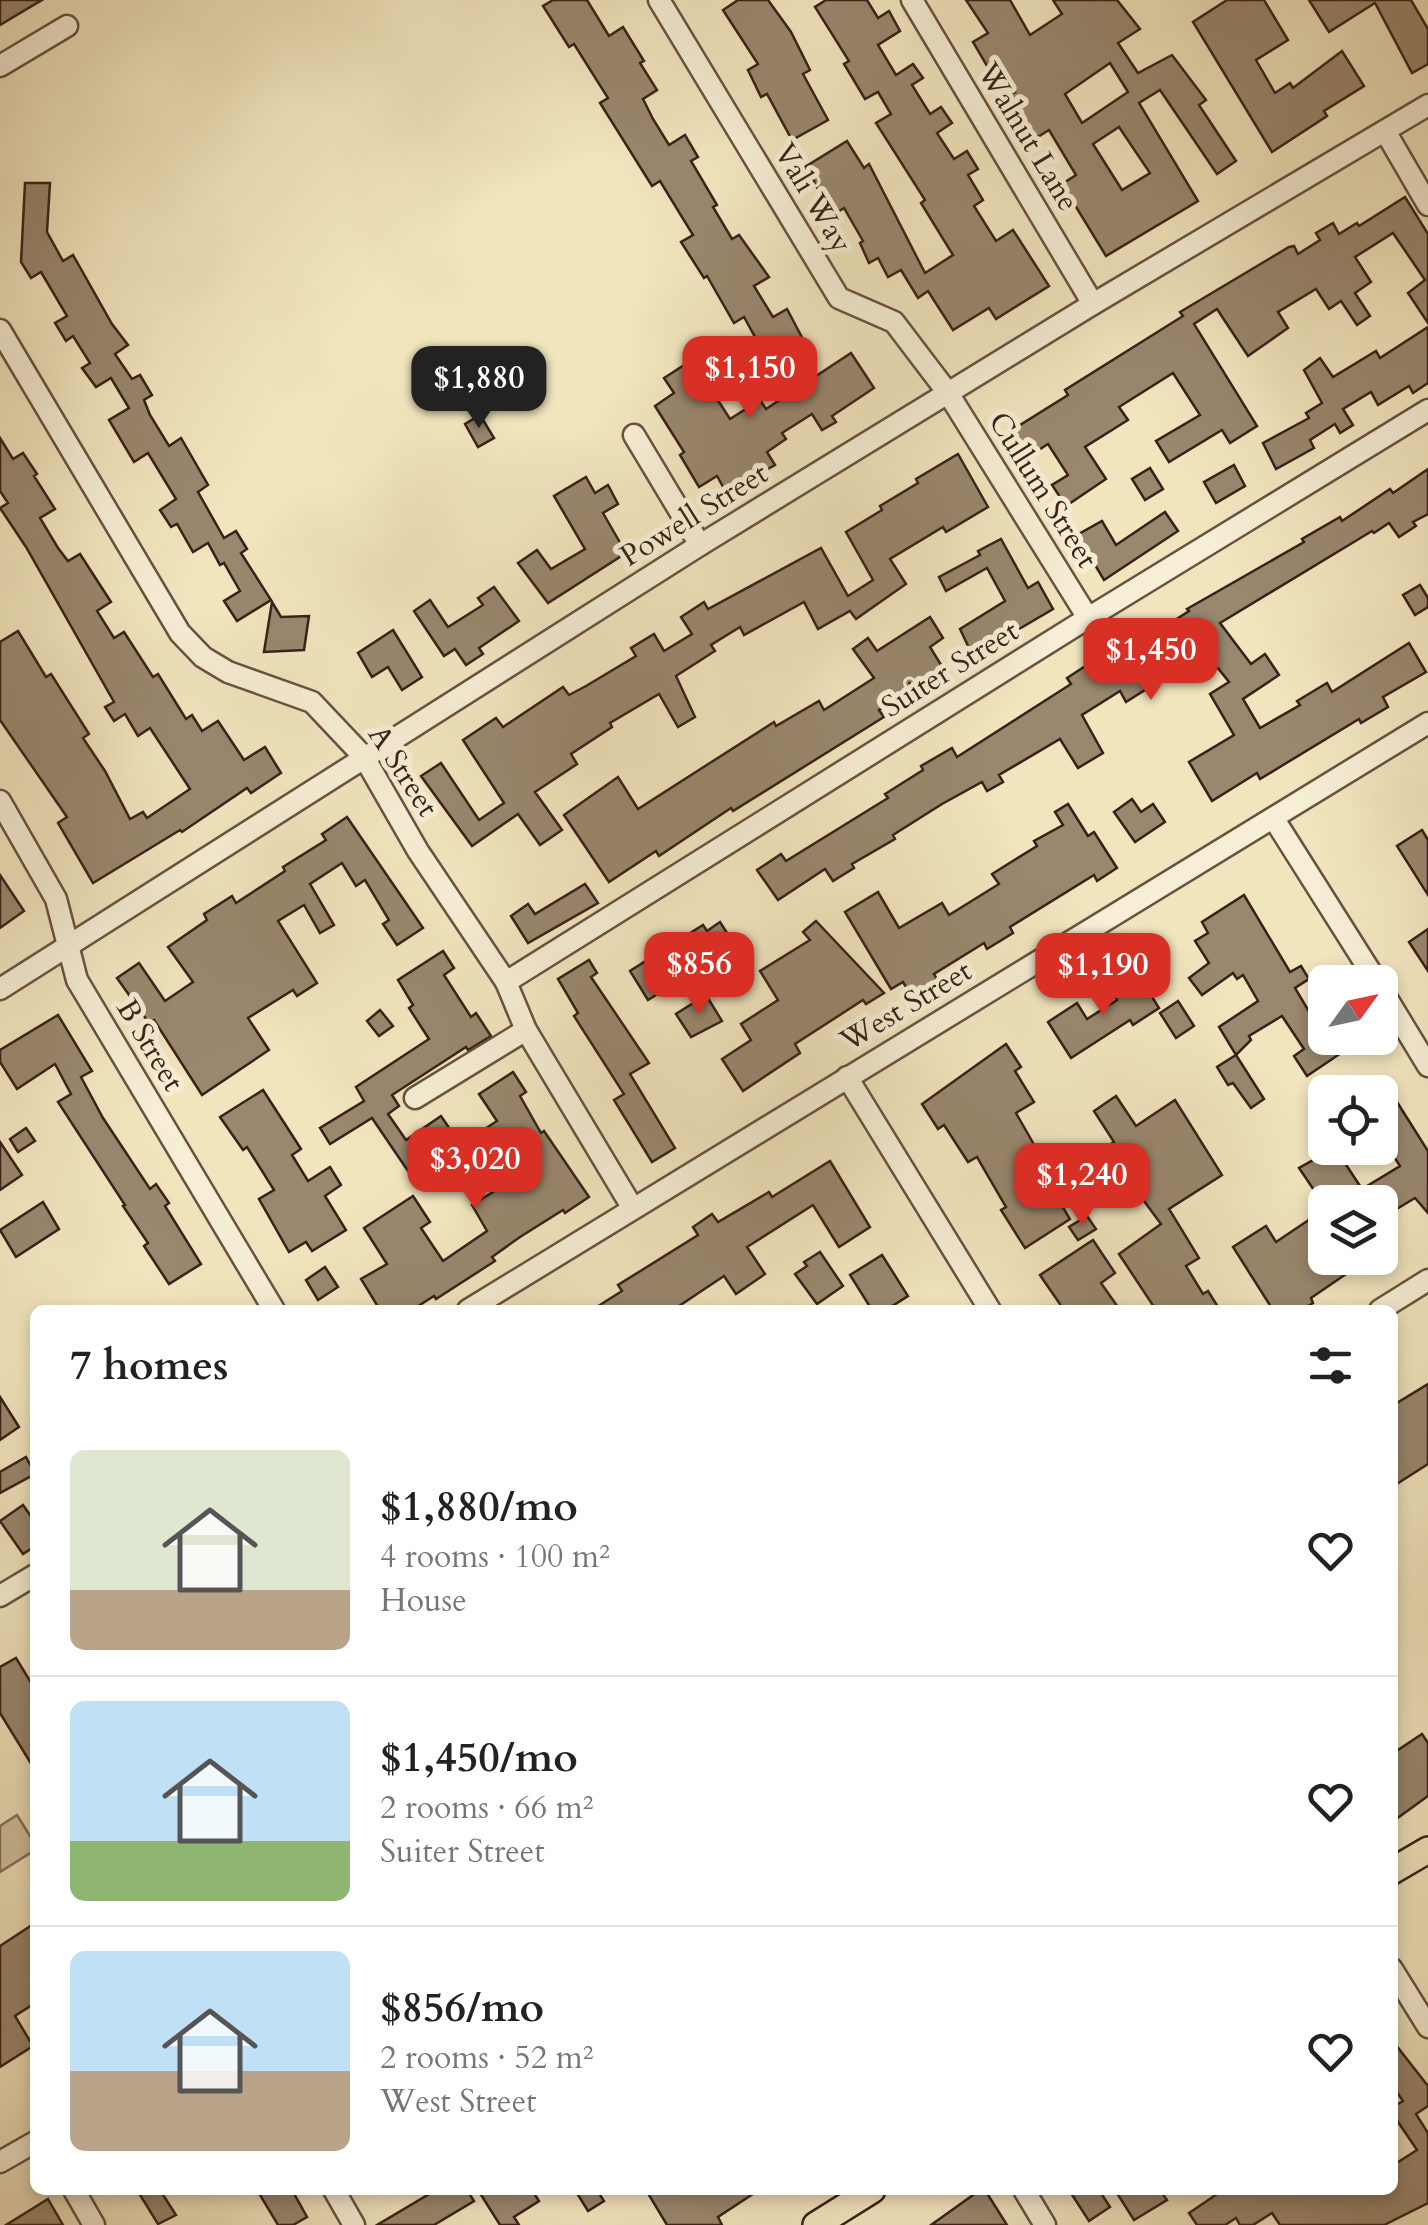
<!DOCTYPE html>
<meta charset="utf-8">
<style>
body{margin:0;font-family:Cardo,serif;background:#f6f6f6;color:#222;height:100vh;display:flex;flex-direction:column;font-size:38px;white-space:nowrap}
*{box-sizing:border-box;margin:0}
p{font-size:32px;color:#767676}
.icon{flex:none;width:55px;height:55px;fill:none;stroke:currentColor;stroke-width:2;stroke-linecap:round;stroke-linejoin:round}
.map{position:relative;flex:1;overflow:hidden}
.panel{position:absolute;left:30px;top:1305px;width:1368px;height:890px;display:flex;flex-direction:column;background:#fff;border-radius:15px;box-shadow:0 5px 15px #0003}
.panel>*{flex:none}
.needle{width:65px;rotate:57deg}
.fabs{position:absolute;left:1308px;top:965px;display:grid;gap:20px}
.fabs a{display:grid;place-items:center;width:90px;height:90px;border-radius:15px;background:#fff;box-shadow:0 5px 15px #0003;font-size:50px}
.price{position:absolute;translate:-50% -85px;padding:0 22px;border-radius:20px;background:#d93025;color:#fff;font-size:32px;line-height:65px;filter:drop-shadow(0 2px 5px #0008)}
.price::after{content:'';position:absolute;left:50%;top:60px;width:30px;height:22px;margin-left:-15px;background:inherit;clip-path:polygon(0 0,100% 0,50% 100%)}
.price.selected{background:#222;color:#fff}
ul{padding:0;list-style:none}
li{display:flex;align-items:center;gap:30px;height:250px;padding:0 40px}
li+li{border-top:2px solid #e0e0e0}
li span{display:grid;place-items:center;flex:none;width:280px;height:200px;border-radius:15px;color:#555}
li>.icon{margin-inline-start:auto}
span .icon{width:120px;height:120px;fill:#fffc;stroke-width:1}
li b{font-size:42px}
h2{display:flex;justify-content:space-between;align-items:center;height:120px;padding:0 40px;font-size:42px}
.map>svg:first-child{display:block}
.green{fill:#d2c4a2;stroke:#86725c;stroke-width:2.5}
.building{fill:#99876e;stroke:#392117;stroke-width:2.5;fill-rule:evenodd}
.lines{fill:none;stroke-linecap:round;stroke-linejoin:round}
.minor-casing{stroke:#675241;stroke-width:25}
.major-casing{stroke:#392117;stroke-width:30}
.minor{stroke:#f6eed5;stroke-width:20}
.major{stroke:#f1e5be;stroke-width:25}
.labels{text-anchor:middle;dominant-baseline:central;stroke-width:10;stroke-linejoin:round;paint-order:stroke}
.street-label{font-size:30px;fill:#392117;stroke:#f6eed5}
</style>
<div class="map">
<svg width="1428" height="2225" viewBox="0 0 1428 2225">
<rect width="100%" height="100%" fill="#f1e5be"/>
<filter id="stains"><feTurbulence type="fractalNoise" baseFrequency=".002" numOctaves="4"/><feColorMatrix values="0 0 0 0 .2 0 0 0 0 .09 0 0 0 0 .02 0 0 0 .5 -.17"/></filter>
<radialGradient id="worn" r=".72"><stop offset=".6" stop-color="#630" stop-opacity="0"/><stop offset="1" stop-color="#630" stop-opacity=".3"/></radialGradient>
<path class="green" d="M17 1815 35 1844V1850L0 1872V1826Z"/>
<g class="building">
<path d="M0 0H42L0 25Z"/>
<path d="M553 0H587L609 36 623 27 644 61 640 63 657 90 643 99 653 119 669 145 685 135 698 157 691 161 717 205 713 207 732 239 739 235 769 277 754 286 773 317 787 309 806 345 771 366 744 317 734 323 707 276 704 278 681 242 693 235 660 181 652 186 600 103 608 98 574 44 569 47 543 6Z"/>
<path d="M738 0H768L791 32 810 70 803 74 828 120 792 140 767 94 761 97 748 70 758 64 723 10Z"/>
<path d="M826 0H867L878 18 889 11 900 31 878 45 896 75 913 64 923 78 912 85 930 114 941 107 952 123 937 133 954 159 967 151 978 169 968 175 983 200 974 206 996 241 1013 230 1049 286 996 319 989 308 953 330 928 291 918 298 901 270 888 277 878 258 869 263 860 243 863 241 844 208 833 215 805 167 847 141 864 168 869 164 925 273 953 255 921 203 925 200 876 123 891 114 878 92 865 99 844 64 849 61 815 7Z"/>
<path d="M966 0H1010L1030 35 1062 14 1053 0H1117L1140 29 1118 43 1138 73 1172 55 1206 100 1199 105 1236 161 1217 174 1160 90 1139 103 1198 201 1106 256 1062 184 1076 175 1049 130 1033 140 1019 116 1015 118 1003 99 1015 92 998 66 990 71 973 42 988 33ZM1110 63 1128 92 1082 123 1065 94ZM1119 127 1150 173 1122 190 1093 144Z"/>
<path d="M1227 0H1264L1288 40 1256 60 1275 93 1290 83 1293 88 1342 51 1364 86 1324 111 1327 116 1272 152 1193 22Z"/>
<path d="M1309 0H1411L1428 29V64L1412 73 1375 3 1329 32Z"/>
<path d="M25 183H50L47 232 63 261 73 255 112 324 128 345 115 354 132 379 140 375 152 395 144 400 150 415 169 446 181 438 208 485 198 492 224 538 236 531 247 549 241 553 271 600 237 621 224 601 240 591 224 563 220 565 208 543 193 552 177 524 171 527 160 510 176 499 148 453 134 462 109 420 129 408 111 378 96 387 82 368 90 363 73 336 66 341 55 323 67 316 41 272 31 278 21 262Z"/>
<path d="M1405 197 1428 234V323L1408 293 1425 280 1393 233 1355 257 1371 282 1355 293 1370 316 1357 325 1341 301 1329 309 1316 289 1278 312 1288 328 1248 356 1217 309 1194 324 1257 426 1230 443 1222 430 1169 462 1156 441 1200 415 1173 373 1119 407 1128 420 1085 447 1106 479 1066 506 1052 485 1068 475 1048 444 1028 457 1012 430 1068 395 1065 390 1183 316 1180 312 1289 247 1294 246 1298 254 1320 240 1316 233 1333 223 1339 234 1357 223 1359 226Z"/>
<path d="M1428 327V383L1413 393 1409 386 1378 405 1371 392 1343 409 1353 425 1340 433 1335 424 1310 440 1314 448 1276 469 1263 443 1309 418 1306 413 1322 403 1304 370 1320 358 1333 377 1376 351 1380 358Z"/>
<path d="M851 353 874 388 832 416 836 422 822 430 812 414 782 433 786 439 767 452 775 465 726 492 717 476 699 487 680 455 684 452 655 406 674 393 664 378 692 360 730 419 760 400 766 409Z"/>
<path d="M480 415 494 438 478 447 465 424Z"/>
<path d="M0 438 13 459 23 453 37 474 34 476 55 509 40 518 58 548 68 561 80 554 111 602 97 611 114 638 124 632 153 677 158 674 186 719 192 715 202 731 218 721 244 760 265 747 281 773 251 793 247 788 182 832 180 830 93 883 58 823 67 817 0 720V642L18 631 46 677 51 674 89 734 83 738 105 771 130 819 143 812 147 818 190 789 150 728 138 736 125 714 114 721 105 707 114 702 26 547 0 508 8 503 0 491Z"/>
<path d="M958 454 988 507 946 532 943 527 890 559 906 584 856 619 850 611 818 629 804 602 744 635 740 627 711 645 715 651 676 676 695 717 678 727 659 694 610 723 612 727 571 754 577 764 535 792 562 830 540 845 518 814 472 846 421 776 441 763 479 820 504 803 463 740 496 718 503 727 563 687 569 695 586 686 636 656 631 648 654 634 664 651 692 634 681 617 704 602 708 609 821 548 848 596 873 580 846 532 882 510 880 506 918 483 916 479Z"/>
<path d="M1234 465 1245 486 1216 503 1204 482Z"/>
<path d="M1150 468 1163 489 1145 500 1132 479Z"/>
<path d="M1428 469V514L1413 522 1416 526 1399 537 1389 523 1374 533 1372 531 1220 623 1251 664 1265 654 1279 675 1243 699 1260 728 1300 705 1297 701 1327 683 1332 692 1409 643 1426 672 1383 697 1388 707 1361 723 1359 719 1260 779 1257 773 1212 801 1189 762 1234 735 1210 694 1229 682 1201 647 1145 683 1148 688 1126 702 1120 691 1082 715 1103 753 1078 768 1060 739 999 775 1003 782 987 791 982 782 942 804 893 835 895 839 852 864 854 868 833 881 825 869 778 900 757 870 781 854 786 861 888 798 885 794 923 770 921 766 952 748 957 757 1071 684 1067 678 1122 642 1127 651 1189 611 1187 609 1304 542 1302 539 1340 517 1342 521 1390 489 1393 493Z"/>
<path d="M586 477 595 493 608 485 618 504 603 513 626 553 548 603 518 563 537 550 551 569 585 549 554 496Z"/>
<path d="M1165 512 1178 531 1104 580 1077 535 1102 521 1116 545Z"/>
<path d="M1001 539 1028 588 1038 582 1053 609 1009 635 1006 630 970 650 960 629 1005 601 987 568 946 591 939 577 980 555 978 551Z"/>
<path d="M1420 585 1428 598V607L1415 615 1403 595Z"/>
<path d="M494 587 519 621 479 648 483 654 466 665 455 649 444 656 414 611 430 600 448 627 483 605 478 598Z"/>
<path d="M272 602 281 617 309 616 304 650 264 652Z"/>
<path d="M930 617 943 638 930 647 943 668 879 710 884 717 733 811 731 808 659 856 656 851 609 882 564 815 618 777 638 809 774 722 776 726 819 701 824 710 874 678 853 649 868 638 877 651Z"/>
<path d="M393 630 422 677 402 690 388 667 372 677 358 653Z"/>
<path d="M1132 799 1141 812 1153 804 1165 822 1135 842 1114 812Z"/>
<path d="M1068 804 1088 836 1094 832 1117 868 1097 881 1094 875 1010 927 1013 933 987 949 984 943 934 974 938 981 912 997 903 982 891 989 845 912 878 892 899 928 942 903 949 915 999 884 992 874 1037 846 1034 841 1063 825 1055 812Z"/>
<path d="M347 817 423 928 397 945 383 924 389 920 365 880 356 886 342 863 310 884 334 925 320 933 304 905 278 921 317 983 297 996 293 990 248 1018 269 1050 202 1095 154 1020 149 1023 117 978 139 963 165 1001 193 982 168 947 207 920 204 914 232 896 236 903 285 871 283 867 326 840 322 834Z"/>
<path d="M1422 830 1428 840V895L1397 846Z"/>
<path d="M0 875 24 911 0 928Z"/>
<path d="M585 884 598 903 528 943 511 916 528 904 535 914Z"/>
<path d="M1244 895 1290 972 1301 966 1309 979 1295 988 1317 1025 1325 1020V1038H1344L1350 1047 1307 1076 1294 1056 1304 1049 1282 1016 1249 1036 1251 1040 1236 1055 1219 1027 1258 1001 1243 975 1237 979 1233 973 1202 995 1189 978 1209 963 1195 941 1208 933 1202 922Z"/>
<path d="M816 921 884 993 866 1004 863 1000 795 1044 800 1053 743 1091 722 1059 751 1040 741 1024 778 1000 760 971 810 940 803 932Z"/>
<path d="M720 922 750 969 718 990 692 951 661 971 670 986 648 1000 630 971 703 925 707 931Z"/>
<path d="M1428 929V971L1409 942Z"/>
<path d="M443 951 454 968 444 975 471 1017 476 1013 491 1036 468 1050 466 1047 392 1095 399 1106 388 1114 406 1140 441 1116 456 1138 408 1171 372 1118 330 1144 320 1128 364 1101 356 1087 429 1039 409 1008 413 1005 398 980Z"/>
<path d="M589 960 597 973 591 977 649 1063 630 1074 675 1148 652 1162 614 1100 624 1094 574 1016 578 1013 558 979Z"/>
<path d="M1139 976 1159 1008 1133 1025 1130 1020 1071 1058 1048 1022 1077 1003 1087 1019 1117 1000 1112 992Z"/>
<path d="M706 995 722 1021 691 1037 676 1014Z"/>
<path d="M1178 1001 1194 1026 1176 1038 1160 1013Z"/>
<path d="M380 1010 393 1026 379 1036 367 1021Z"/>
<path d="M58 1015 92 1071 81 1077 103 1118 150 1189 156 1184 169 1203 165 1206 201 1264 169 1284 144 1246 148 1243 123 1206 125 1205 58 1102 71 1094 55 1064 17 1089 0 1062V1050Z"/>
<path d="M1006 1044 1021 1067 1015 1071 1034 1102 1016 1113 1044 1162 1038 1166 1070 1219 1025 1248 1001 1210 1006 1207 977 1157 968 1162 944 1125 938 1129 922 1104Z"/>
<path d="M1236 1055 1264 1099 1251 1108 1233 1083 1228 1085 1217 1067Z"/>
<path d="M513 1072 526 1092 520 1096 541 1133 544 1131 589 1197 565 1213 563 1210 520 1237 492 1257 495 1261 436 1299 434 1296 412 1310H380L361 1279 387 1264 364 1228 413 1196 430 1222 421 1228 443 1261 487 1231 472 1205 504 1185 500 1179 531 1159 515 1133 479 1156 468 1140 497 1121 479 1094Z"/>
<path d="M263 1090 301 1149 292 1155 308 1181 330 1167 341 1185 325 1196 346 1230 312 1251 306 1242 289 1252 259 1199 274 1190 247 1147 243 1150 220 1117Z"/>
<path d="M1116 1096 1136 1126 1175 1100 1222 1175 1169 1209 1199 1258 1186 1266 1203 1294 1208 1291 1220 1310H1156L1119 1254 1161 1224 1124 1174 1127 1172 1109 1145 1114 1142 1094 1111Z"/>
<path d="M1397 1102 1428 1151V1213L1415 1198 1380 1219V1202H1322L1299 1168 1335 1148 1362 1189 1400 1166 1380 1135V1113Z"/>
<path d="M26 1128 35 1141 18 1152 10 1139Z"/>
<path d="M0 1142 22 1175 0 1190Z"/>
<path d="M830 1161 870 1227 839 1247 813 1205 747 1247 765 1274 736 1294 724 1276 673 1310H592L622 1291 618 1285 698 1235 693 1227 712 1214 718 1222 769 1192 772 1197Z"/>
<path d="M43 1202 59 1229 16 1257 0 1230Z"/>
<path d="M1325 1209V1258H1344L1352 1270 1311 1298 1313 1303 1302 1310H1273L1233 1247 1266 1226 1276 1242Z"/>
<path d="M1087 1216 1096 1229 1078 1240 1069 1227Z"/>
<path d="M1093 1240 1115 1273 1101 1283 1120 1310H1064L1040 1275Z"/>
<path d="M820 1252 843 1286 817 1304 795 1274 807 1266 804 1262Z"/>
<path d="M882 1255 908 1296 886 1310H872L850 1275Z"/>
<path d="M325 1267 338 1287 318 1300 306 1280Z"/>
<path d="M1428 1384V1464L1392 1487V1406Z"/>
<path d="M0 1397 19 1427 0 1440Z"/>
<path d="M26 1457 35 1474 0 1493V1472Z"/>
<path d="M23 1505 35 1522V1546L23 1554 0 1521Z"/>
<path d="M16 1658 35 1689V1770L0 1713V1667Z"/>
<path d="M1422 1734 1428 1743V1796L1392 1822V1754Z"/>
<path d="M35 1923V2003L15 2016 33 2046 0 2067V1946Z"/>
<path d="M1392 2040 1428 2086V2106L1416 2114 1428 2133V2203L1384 2225H1280L1272 2213 1253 2225H1240L1236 2218 1225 2225H1197L1189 2213 1223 2190H1392V2166L1417 2150 1392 2113V2107L1403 2101 1392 2085Z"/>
<path d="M137 2190H160L176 2215 158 2224Z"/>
<path d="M257 2190H292L307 2217 293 2225H278Z"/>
<path d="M436 2190H467L474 2201 434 2225H377Z"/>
<path d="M478 2190H532L539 2201 514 2217 519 2225H500Z"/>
<path d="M575 2190H597L604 2201 588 2211Z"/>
<path d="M646 2190H759L718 2217 722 2225H667Z"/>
<path d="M980 2190H985L1007 2225H931Z"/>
<path d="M1069 2190H1099L1110 2207 1089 2221Z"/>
<path d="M1115 2190H1160L1167 2200 1134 2220Z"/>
<path d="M48 2199 63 2225H6Z"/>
</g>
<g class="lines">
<g class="minor-casing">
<g id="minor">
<path d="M659 0 839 298 894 322 948 393 1088 618"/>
<path d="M912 0 1093 304"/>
<path d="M0 66 67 26"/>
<path d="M1385 131 1428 205"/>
<path d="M0 330 180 633 203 657 228 672 312 702 364 757 418 851 506 982 526 1030 632 1207"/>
<path d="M634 435 700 545"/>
<path d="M0 801 56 899 77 980 274 1310"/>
<path d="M1274 819 1377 982"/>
<path d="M506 982 1088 618 1428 410"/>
<path d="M1380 987 1428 1066"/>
<path d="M0 989 700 545 1093 304 1428 105"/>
<path d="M847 1077 990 1310"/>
<path d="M415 1098 526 1030"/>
<path d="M468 1310 1428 723"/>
<path d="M1380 1310 1428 1280"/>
<path d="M0 1596 35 1575"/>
<path d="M1392 1969 1428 2027"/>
<path d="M0 2162 35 2142"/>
<path d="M74 2190 94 2225"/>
<path d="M334 2190 354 2225"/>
<path d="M1024 2190 1045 2225"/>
</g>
</g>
<g class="major-casing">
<g id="major">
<path d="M1392 1871 1428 1850"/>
<path d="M816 2225 872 2190"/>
</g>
</g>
<use href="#minor" class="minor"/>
<use href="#major" class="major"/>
</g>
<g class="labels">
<g class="street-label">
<text transform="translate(1028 137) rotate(59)">Walnut Lane</text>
<text transform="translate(813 198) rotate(59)">Vali Way</text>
<text transform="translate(1043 490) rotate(58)">Cullum Street</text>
<text transform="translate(694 515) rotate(-32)">Powell Street</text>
<text transform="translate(950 669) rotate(-32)">Suiter Street</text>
<text transform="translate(403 771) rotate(57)">A Street</text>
<text transform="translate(906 1006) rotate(-31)">West Street</text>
<text transform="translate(150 1045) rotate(59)">B Street</text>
</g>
</g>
<rect width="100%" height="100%" filter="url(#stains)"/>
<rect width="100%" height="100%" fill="url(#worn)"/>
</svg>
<div class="fabs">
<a><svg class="needle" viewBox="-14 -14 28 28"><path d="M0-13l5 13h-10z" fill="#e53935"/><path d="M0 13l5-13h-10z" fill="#767676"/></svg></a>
<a><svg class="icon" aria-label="locate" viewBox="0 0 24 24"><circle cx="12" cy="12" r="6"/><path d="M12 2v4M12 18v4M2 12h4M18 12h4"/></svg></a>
<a><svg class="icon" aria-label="layers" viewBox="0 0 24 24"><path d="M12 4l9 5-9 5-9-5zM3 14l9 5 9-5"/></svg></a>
</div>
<b class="price" style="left:750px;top:421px">$1,150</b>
<b class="price selected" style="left:479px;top:431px">$1,880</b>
<b class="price" style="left:1151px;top:703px">$1,450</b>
<b class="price" style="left:699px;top:1017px">$856</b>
<b class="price" style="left:1103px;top:1018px">$1,190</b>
<b class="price" style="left:475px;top:1212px">$3,020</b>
<b class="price" style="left:1082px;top:1228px">$1,240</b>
<section class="panel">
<h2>7 homes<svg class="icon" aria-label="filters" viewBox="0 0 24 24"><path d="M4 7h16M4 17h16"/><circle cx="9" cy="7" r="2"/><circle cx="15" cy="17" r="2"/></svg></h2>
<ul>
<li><span style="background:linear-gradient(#dfe7d0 70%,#b9a48a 0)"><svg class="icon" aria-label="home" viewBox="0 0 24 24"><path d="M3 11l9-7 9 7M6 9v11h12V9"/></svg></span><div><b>$1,880/mo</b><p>4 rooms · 100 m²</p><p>House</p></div><svg class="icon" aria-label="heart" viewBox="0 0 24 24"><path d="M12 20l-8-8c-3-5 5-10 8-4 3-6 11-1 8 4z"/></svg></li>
<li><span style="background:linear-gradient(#bfe0f5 70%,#8fb573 0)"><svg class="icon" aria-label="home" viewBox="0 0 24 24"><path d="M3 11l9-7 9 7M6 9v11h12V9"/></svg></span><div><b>$1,450/mo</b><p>2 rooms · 66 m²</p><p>Suiter Street</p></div><svg class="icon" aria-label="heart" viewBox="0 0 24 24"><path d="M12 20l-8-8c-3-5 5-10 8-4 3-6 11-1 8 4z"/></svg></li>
<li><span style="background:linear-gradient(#bfe0f5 60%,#b9a48a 0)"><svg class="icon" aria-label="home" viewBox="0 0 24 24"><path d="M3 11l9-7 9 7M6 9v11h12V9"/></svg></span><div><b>$856/mo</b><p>2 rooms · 52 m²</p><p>West Street</p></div><svg class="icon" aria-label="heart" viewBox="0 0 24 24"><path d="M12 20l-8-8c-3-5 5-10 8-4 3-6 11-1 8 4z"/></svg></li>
</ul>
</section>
</div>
